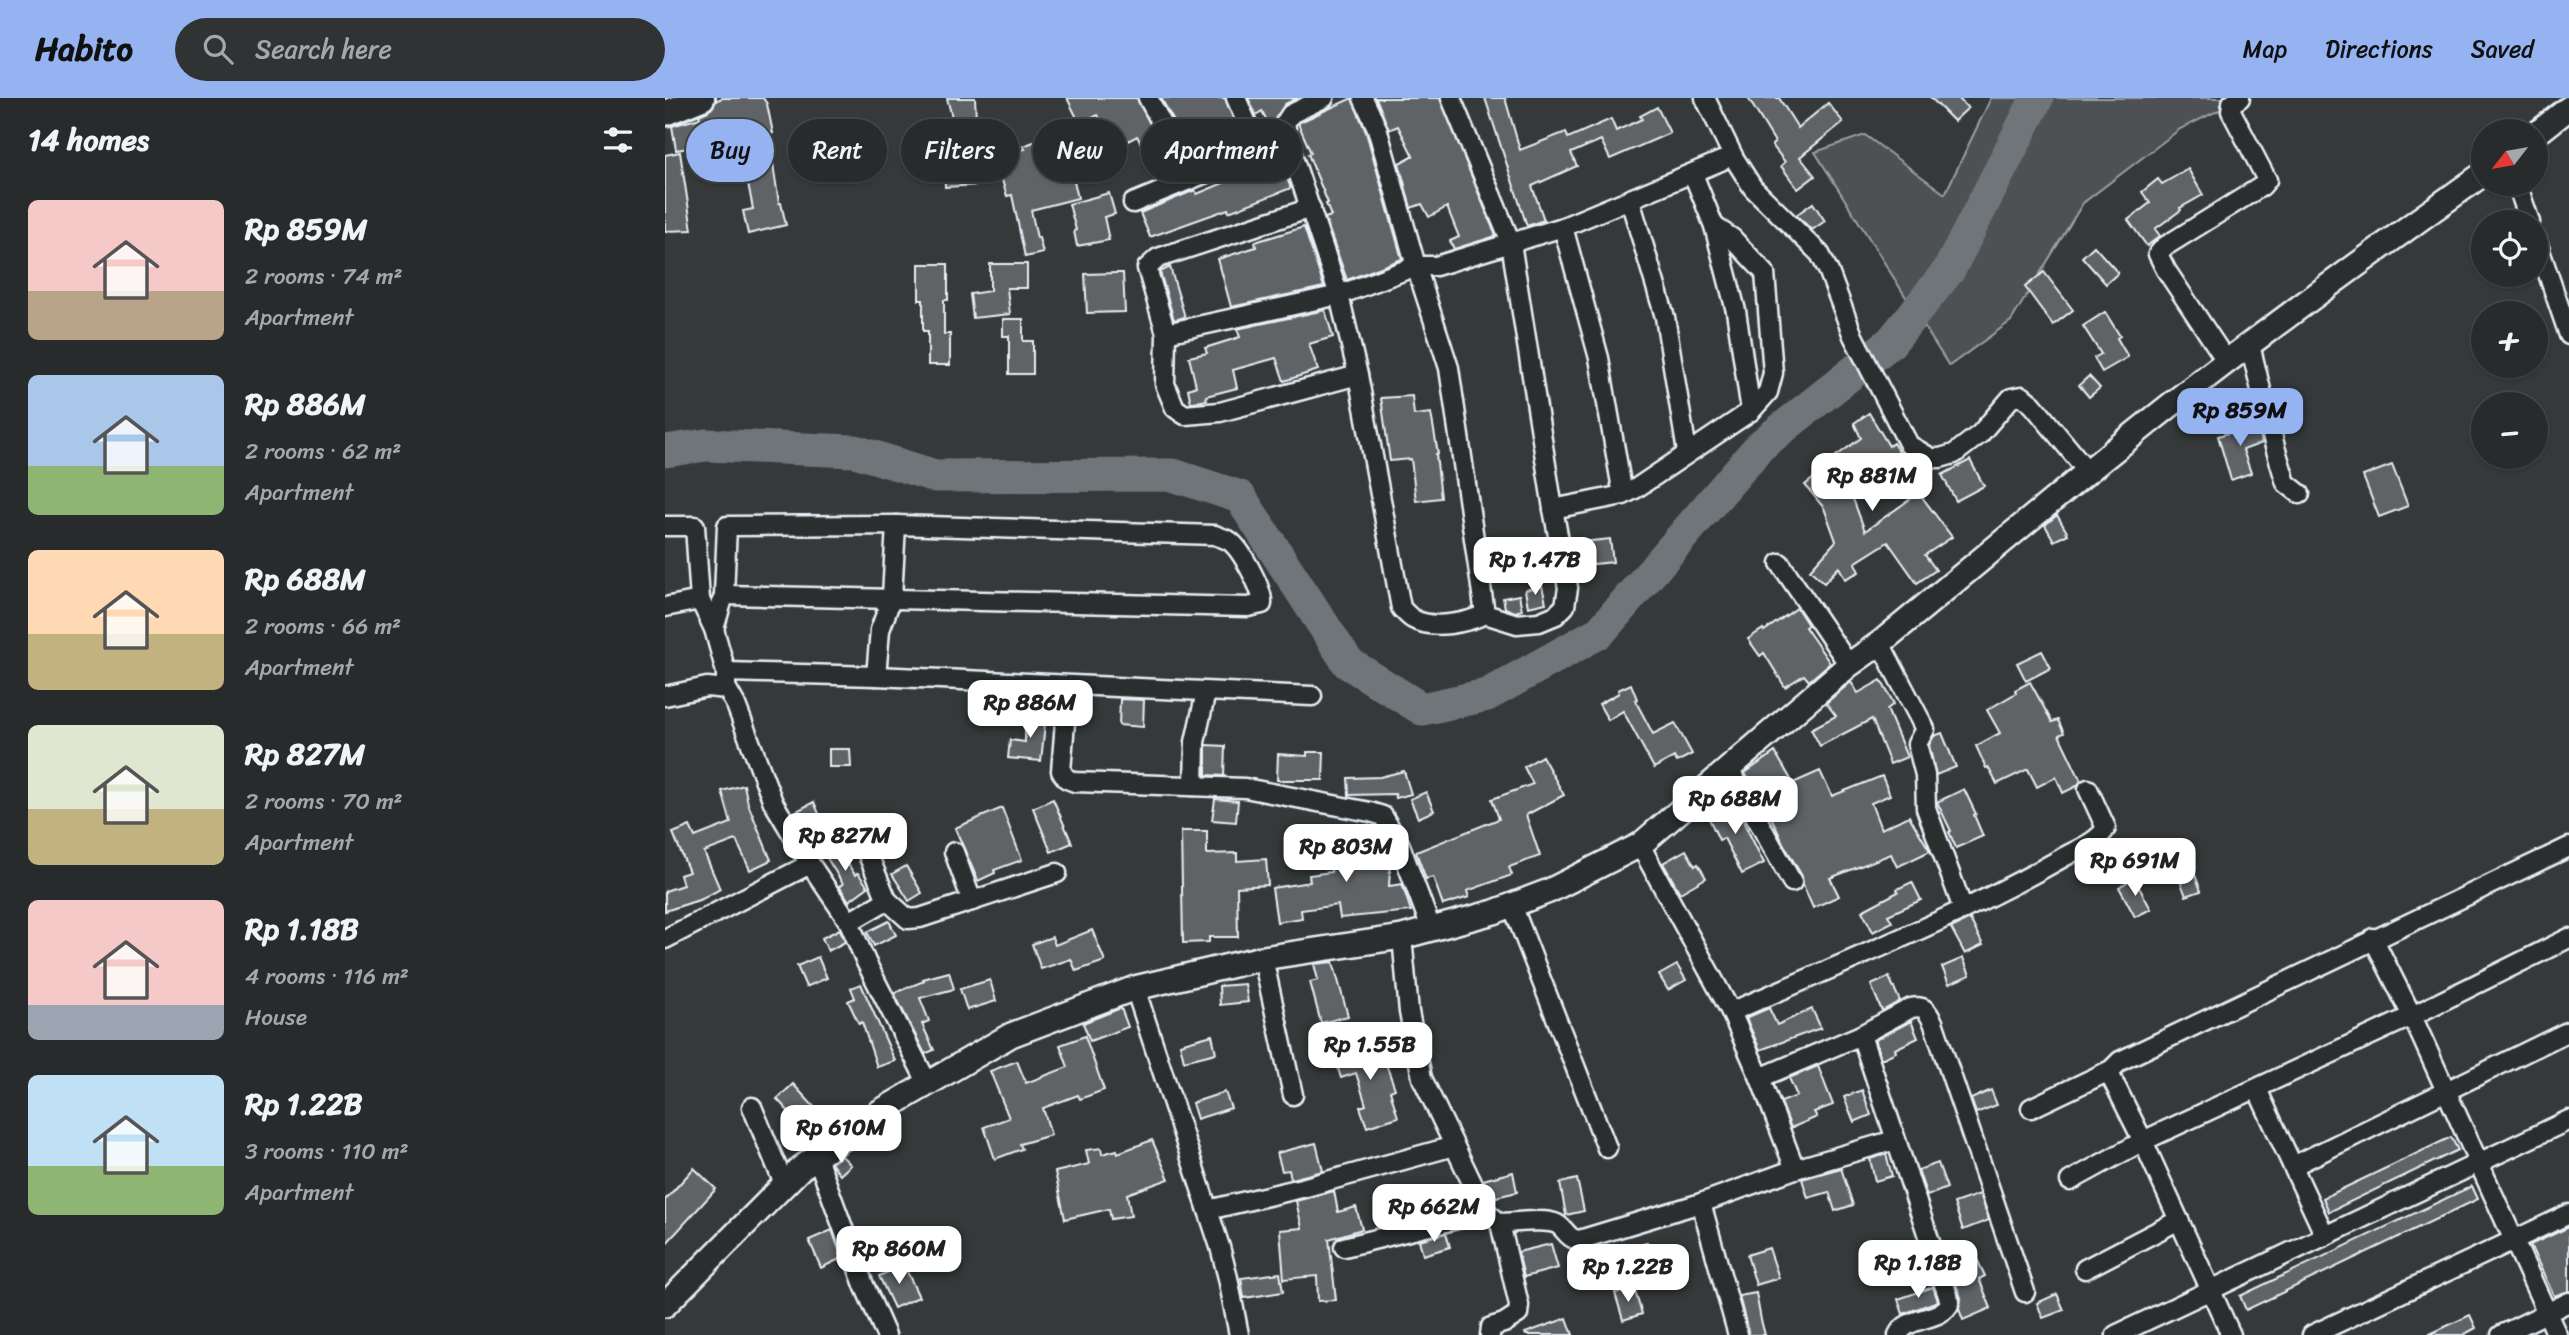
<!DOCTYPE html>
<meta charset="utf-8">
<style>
body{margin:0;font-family:Sriracha,sans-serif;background:#303334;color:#f1f3f6;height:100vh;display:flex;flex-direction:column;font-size:26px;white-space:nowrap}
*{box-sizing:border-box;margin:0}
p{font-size:23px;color:#a5a7a9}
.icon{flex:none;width:38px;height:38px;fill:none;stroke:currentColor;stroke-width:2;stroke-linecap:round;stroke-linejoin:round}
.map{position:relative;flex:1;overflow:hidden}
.details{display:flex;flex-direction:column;background:#282b2c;width:665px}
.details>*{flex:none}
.hud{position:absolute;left:21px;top:21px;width:665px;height:63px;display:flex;gap:14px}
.needle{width:46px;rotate:239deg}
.buttons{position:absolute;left:1806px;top:21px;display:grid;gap:14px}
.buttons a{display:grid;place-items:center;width:77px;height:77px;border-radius:50%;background:#282b2c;box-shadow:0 2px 5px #0004,0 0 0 2px #444748;font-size:35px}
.price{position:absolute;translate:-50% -60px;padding:0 16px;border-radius:14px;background:#fff;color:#222;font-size:23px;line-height:46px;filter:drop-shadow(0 2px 4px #0008)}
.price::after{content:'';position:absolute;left:50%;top:42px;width:21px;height:16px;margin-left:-10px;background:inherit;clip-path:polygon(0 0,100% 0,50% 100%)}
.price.current{background:#95b2f1;color:#111}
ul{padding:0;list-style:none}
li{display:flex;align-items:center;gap:21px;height:175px;padding:0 28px}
li span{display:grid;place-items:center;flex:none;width:196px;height:140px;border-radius:10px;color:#555}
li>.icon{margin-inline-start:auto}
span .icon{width:84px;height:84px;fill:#fffc;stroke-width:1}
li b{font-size:30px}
h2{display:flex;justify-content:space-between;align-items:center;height:84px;padding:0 28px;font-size:30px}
.chip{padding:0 24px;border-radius:32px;background:#282b2c;box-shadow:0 2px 5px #0004,0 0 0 2px #444748;font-size:24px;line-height:63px}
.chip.current{background:#95b2f1;color:#111}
header{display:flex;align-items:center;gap:42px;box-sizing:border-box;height:98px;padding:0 35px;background:#95b2f1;color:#111}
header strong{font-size:33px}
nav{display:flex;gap:38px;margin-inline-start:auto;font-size:24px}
.search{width:490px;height:63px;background:#303334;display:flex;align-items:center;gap:18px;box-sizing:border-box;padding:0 24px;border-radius:38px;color:#a5a7a9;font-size:26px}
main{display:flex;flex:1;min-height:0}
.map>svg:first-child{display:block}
.green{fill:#4d5152;stroke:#9aa1a5;stroke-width:2}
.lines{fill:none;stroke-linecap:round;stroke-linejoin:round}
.river{stroke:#707579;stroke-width:33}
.building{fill:#5f6365;stroke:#e8f1f8;stroke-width:2}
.minor-casing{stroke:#e8f1f8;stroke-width:23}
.tertiary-casing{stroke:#e8f1f8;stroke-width:28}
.secondary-casing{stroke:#e8f1f8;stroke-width:30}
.minor{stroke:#2a2d2e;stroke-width:18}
.tertiary{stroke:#2a2d2e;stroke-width:23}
.secondary{stroke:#2a2d2e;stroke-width:24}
</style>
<header>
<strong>Habito</strong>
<div class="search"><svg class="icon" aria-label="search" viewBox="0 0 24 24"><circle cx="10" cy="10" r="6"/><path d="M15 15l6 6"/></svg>Search here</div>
<nav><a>Map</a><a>Directions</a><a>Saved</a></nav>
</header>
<main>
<section class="details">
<h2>14 homes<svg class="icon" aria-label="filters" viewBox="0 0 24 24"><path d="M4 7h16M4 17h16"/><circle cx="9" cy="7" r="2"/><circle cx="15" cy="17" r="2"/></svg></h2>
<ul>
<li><span style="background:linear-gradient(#f6c9c9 65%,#b9a48a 0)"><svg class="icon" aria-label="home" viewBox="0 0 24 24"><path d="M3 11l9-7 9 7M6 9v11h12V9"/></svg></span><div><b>Rp 859M</b><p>2 rooms · 74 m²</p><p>Apartment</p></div></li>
<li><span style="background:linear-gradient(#a9c7e8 65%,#8fb573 0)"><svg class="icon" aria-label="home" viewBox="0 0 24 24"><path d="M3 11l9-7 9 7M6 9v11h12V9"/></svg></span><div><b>Rp 886M</b><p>2 rooms · 62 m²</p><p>Apartment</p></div></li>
<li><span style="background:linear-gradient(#ffd9b3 60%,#c2b280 0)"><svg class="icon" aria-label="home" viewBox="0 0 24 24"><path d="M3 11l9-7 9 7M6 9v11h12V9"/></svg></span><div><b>Rp 688M</b><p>2 rooms · 66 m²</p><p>Apartment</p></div></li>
<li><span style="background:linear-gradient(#dfe7d0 60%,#c2b280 0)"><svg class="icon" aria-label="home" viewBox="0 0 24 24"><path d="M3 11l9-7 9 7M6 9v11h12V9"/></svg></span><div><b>Rp 827M</b><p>2 rooms · 70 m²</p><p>Apartment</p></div></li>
<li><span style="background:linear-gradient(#f6c9c9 75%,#9aa5b1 0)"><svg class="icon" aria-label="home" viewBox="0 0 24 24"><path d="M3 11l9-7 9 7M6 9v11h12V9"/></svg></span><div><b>Rp 1.18B</b><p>4 rooms · 116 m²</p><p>House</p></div></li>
<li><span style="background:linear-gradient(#bfe0f5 65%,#8fb573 0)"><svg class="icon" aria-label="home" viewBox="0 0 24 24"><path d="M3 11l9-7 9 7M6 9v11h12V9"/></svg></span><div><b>Rp 1.22B</b><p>3 rooms · 110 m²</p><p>Apartment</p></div></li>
</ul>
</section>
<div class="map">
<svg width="1904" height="1237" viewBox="0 0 1904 1237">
<rect width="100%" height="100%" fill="#35393a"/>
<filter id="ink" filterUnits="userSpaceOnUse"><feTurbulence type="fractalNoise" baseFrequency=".0143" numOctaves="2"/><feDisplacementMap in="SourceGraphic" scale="14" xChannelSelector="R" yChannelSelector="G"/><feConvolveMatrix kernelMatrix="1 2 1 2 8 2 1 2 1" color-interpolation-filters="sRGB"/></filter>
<g filter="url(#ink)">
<path class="green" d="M1326 0H1568L1569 5 1515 31 1418 105 1346 223 1284 268 1150 54 1200 37 1280 96Z"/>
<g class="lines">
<path class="river" d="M0 353 41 347 190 353 270 378 508 377 575 399 683 565 757 611 822 597 935 534 1095 348 1226 244 1284 172 1372 0"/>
</g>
<g class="building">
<path d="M57 0H98L102 6 108 35 105 36 109 73 114 105H116L121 127 83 136 78 113 88 111 78 59 49 68 42 47 11 52 7 28 35 20 34 17 43 13 52 2Z"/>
<path d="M282 0H310L314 87 280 89 279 61 262 64 258 43 271 40 270 37 290 31Z"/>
<path d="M402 0H472L511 75 493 82 486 69 488 68 472 38 450 50 433 17 415 26Z"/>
<path d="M496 0H560L570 25 566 31 569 39 541 55 533 40 521 46Z"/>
<path d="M583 0H633L620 6 610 22 603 25 597 13 591 17Z"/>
<path d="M687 0 701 34 737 161 682 182 660 120 666 118 661 106 663 105 643 56 646 55 633 25Z"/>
<path d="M711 0H775L831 138 789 151 785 143 794 139 782 109 764 119 757 106 746 110 734 65 748 58 733 28 724 32Z"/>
<path d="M820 0H840L855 52 901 34 903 40 946 21 951 33 977 21 975 18 992 9 1005 35 945 61 936 42 906 55 912 68 867 88 879 122 862 128Z"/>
<path d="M1083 0H1114L1133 30 1163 5 1178 24 1135 59 1150 78 1133 91 1116 68 1120 64 1107 47 1110 44Z"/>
<path d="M1266 0H1293L1303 10 1289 23Z"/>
<path d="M400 32 416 72 407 75 413 100 366 112 372 140H374L378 155 360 159 347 97 342 98 330 60 360 51 358 48Z"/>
<path d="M15 54 27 132 0 133V57Z"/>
<path d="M612 56 626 90 564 114 563 111 485 139 475 115 530 92 532 96 573 79 571 76 595 66 593 63Z"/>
<path d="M1523 71 1538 97 1515 110 1516 112 1490 131 1495 138 1482 148 1463 122 1485 105 1477 94 1493 81 1497 86Z"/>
<path d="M444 95 450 116 439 119 444 142 412 148 409 133 411 132 404 106Z"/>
<path d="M1148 105 1160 123 1147 132 1131 117Z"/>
<path d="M639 129 659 189 566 209 553 161 591 149 590 144Z"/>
<path d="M1429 148 1453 175 1441 186 1417 159Z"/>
<path d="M254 166H283V202H279V236H285V267H263V233H258V202H254Z"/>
<path d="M325 166H362V190H342L345 216 308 220 305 196 325 193Z"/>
<path d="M505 169 520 219 509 222 495 174Z"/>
<path d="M1379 174 1408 212 1388 227 1360 189Z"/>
<path d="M452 175H458L460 214 422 215 420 176Z"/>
<path d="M660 212 668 239 644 246 653 272 619 283 611 260 568 272 572 290 541 298 542 302 526 305 523 291 531 288 524 259 542 255 540 250 575 239 572 231Z"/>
<path d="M1440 214 1455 238 1452 240 1463 259 1437 274 1429 260 1436 256 1418 228Z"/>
<path d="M338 221H358V243H368V276H344V238H338Z"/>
<path d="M1424 278 1435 290 1424 299 1414 287Z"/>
<path d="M747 298 749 317 766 315 773 356H771L776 400 751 403 746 361 725 363 716 300Z"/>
<path d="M1204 315 1224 348 1228 345 1237 359 1221 369 1215 360 1190 376 1194 382 1184 390 1200 433 1254 395 1287 439 1260 457 1271 472 1252 485 1223 444 1190 465 1194 474 1180 481 1174 469 1159 485 1145 472 1171 443 1159 410 1140 387 1159 372 1156 369 1196 340 1189 325Z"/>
<path d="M1591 320 1597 345 1578 352 1586 375 1566 382 1553 338 1577 331 1575 326Z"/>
<path d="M1305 362 1319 388 1291 403 1277 377Z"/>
<path d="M1727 367 1743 408 1714 419 1698 378Z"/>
<path d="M1392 417 1403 436 1389 443 1380 427Z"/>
<path d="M945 441 948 464 920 467 917 444Z"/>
<path d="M877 488 881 505 863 509 860 492Z"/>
<path d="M854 497 857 512 850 514 840 510 838 500Z"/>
<path d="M1132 510 1143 527 1140 529 1165 565 1144 583 1139 577 1120 589 1099 555 1095 558 1083 541 1098 531 1099 533Z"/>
<path d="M1377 553 1386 570 1361 583 1352 565Z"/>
<path d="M1216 582 1229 606 1222 611 1242 659 1225 666 1207 621 1155 648 1146 631 1171 618 1161 605 1186 584 1193 595Z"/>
<path d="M1365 584 1387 624 1393 622 1399 635 1394 637 1416 683 1412 688 1398 695 1391 679 1372 689 1363 671 1332 686 1323 669 1321 670 1311 648 1335 635 1322 612 1351 595 1350 592Z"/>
<path d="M966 586 972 601 970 602 988 636 1010 625 1027 656 1012 664 1009 659 989 670 958 613 943 622 934 606 954 595 953 592Z"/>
<path d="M455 601 479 602 478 629 454 627Z"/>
<path d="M360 617H381L376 663 343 660 345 642 360 644Z"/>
<path d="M1277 635 1291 669 1271 677 1264 647 1269 638Z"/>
<path d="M541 647 560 648 559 678 541 677Z"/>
<path d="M164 651H185L186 669H164Z"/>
<path d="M642 654H659L658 682H612L613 656 642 658Z"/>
<path d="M1110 654 1128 685 1155 673 1167 698 1217 678 1225 697 1206 705 1216 731 1244 718 1265 753 1232 769 1226 756 1165 780 1174 798 1148 810 1138 787 1137 778 1118 745 1092 688 1088 690 1080 675Z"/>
<path d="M877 658 899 697 861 717 875 758 844 769 847 777 802 793 804 799 778 807 768 779 761 781 751 754 834 721 827 701 868 686 859 669Z"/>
<path d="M739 673 746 696 731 700 730 696 684 697 683 680 715 679Z"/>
<path d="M79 687 83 706 106 762 85 772 71 742 39 754 55 791 37 801 0 813V793L18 787 15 777 24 774 8 735 25 728 30 739 66 725 57 693Z"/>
<path d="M1299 691 1311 716 1309 717 1318 738 1291 750 1284 734 1286 733 1272 704Z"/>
<path d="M761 694 769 713 753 720 745 701Z"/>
<path d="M388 701 407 745 386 754 368 710Z"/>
<path d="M550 701 573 703 571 724 547 722Z"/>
<path d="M1067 701 1099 765 1077 776 1059 740 1054 742 1041 714Z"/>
<path d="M149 704 155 718 135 728 128 715Z"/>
<path d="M337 710 357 762 329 772 330 775 313 783 290 730Z"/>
<path d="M674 727 699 730 696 752 726 755 724 788 737 786 746 813 675 820 673 807 636 812 637 820 612 824 607 790 645 784 644 777 666 774 668 748H671Z"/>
<path d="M516 733H542V756L572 755V763L601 761 603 787 572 789 573 839H544V844L518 845Z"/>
<path d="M169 744 190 777 193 775 203 789 184 803 174 788 178 786 157 752Z"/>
<path d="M1021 752 1030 768 1033 766 1041 780 1015 795 998 765Z"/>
<path d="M1523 758 1536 793 1521 798 1508 764Z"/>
<path d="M241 768 257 795 244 803 227 776Z"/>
<path d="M1469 780 1486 811 1470 819 1454 789Z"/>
<path d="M1247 784 1256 802 1223 817 1227 824 1208 834 1197 813 1233 794 1232 791Z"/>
<path d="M1305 821 1318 847 1300 856 1286 830Z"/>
<path d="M224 823 231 837 209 848 202 834Z"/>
<path d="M175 831 180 844 163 853 157 840Z"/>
<path d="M427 832 440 863 411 873 406 861 376 871 367 846 387 839 390 847Z"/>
<path d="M153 859 162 880 141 889 132 868Z"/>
<path d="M1298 860 1305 877 1284 886 1277 869Z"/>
<path d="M668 864 683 918 656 925 645 884 653 882 649 866Z"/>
<path d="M1012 867 1021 882 1003 892 994 877Z"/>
<path d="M284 874 289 891 255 900 264 923 257 926 269 952 260 956 229 895 259 883 258 881Z"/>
<path d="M1224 879 1235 903 1217 913 1206 887Z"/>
<path d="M325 882 331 903 302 912 295 891Z"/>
<path d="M196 886 230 963 212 969 197 924 194 926 183 903 190 900 186 890Z"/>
<path d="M580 886 583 904 555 907 554 888Z"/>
<path d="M456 910 463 929 425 943 418 925Z"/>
<path d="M1104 910 1112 927 1147 911 1156 930 1095 952 1081 920Z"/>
<path d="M1246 923 1253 940 1230 951 1231 954 1216 961 1210 942Z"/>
<path d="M547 937 551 955 519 963 515 946Z"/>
<path d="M420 938 439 992 415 1001 413 997 378 1010 386 1037 355 1046 357 1051 330 1061 319 1029 344 1020 325 973 352 963 361 985 403 969 395 947Z"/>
<path d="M713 944 730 991 725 993 733 1019 702 1029 695 1009 701 1007 691 975 676 980 669 958Z"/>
<path d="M1153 968 1168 1007 1149 1014 1152 1019 1126 1030 1116 1004 1132 998 1124 980Z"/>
<path d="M128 986 162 1023 146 1038 112 1001Z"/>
<path d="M1197 992 1206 1017 1189 1024 1179 999Z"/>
<path d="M1326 992 1332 1007 1311 1015 1306 1001Z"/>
<path d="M560 994 566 1010 532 1021 527 1005Z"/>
<path d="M1786 1039 1793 1052 1664 1114 1658 1100Z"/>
<path d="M487 1042 504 1081 462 1096 466 1118 446 1121 444 1111 400 1121 390 1074 424 1066 421 1052 436 1050 437 1056 452 1052 453 1055Z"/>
<path d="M651 1045 658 1073 626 1081 624 1072 617 1073 612 1055Z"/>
<path d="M1221 1056 1227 1078 1210 1083 1205 1061Z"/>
<path d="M177 1058 186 1067 175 1077 166 1065Z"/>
<path d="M1273 1065 1282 1090 1262 1098 1253 1072Z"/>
<path d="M29 1070 51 1091 0 1147V1102Z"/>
<path d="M1176 1070 1188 1107 1170 1113 1164 1094 1143 1100 1137 1081Z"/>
<path d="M848 1074 852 1094 827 1100 818 1082Z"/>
<path d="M912 1081 919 1113 901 1117 895 1085Z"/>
<path d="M1807 1088 1813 1101 1581 1212 1575 1198Z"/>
<path d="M669 1093 673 1114 691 1109 697 1131 664 1141 671 1202 653 1203 652 1178 619 1181 615 1132 637 1130 631 1103Z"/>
<path d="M1315 1096 1324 1122 1298 1132 1289 1105Z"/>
<path d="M1904 1129V1193L1889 1198 1865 1147Z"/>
<path d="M167 1132 177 1160 156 1170 144 1142Z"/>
<path d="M781 1135 785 1149 758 1157 754 1142Z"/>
<path d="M982 1144 994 1178 963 1189 952 1152Z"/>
<path d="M886 1146 893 1170 859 1179 853 1154Z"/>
<path d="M1104 1150 1114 1180 1091 1187 1082 1157Z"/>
<path d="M1312 1161 1320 1178 1314 1181 1326 1210 1298 1222 1294 1211 1296 1200 1286 1172Z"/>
<path d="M239 1167 254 1199 229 1210 214 1178Z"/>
<path d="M615 1175 618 1194 579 1200 576 1180Z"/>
<path d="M1268 1189 1273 1203 1238 1216 1233 1201Z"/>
<path d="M969 1190 977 1216 958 1222 950 1195Z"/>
<path d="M1091 1195 1096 1222 1100 1237H1084L1074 1198Z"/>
<path d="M1392 1196 1399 1212 1378 1220 1372 1205Z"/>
<path d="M1805 1217 1811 1230 1798 1237H1763Z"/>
<path d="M902 1220 908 1237H861L860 1235Z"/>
</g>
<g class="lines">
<g class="minor-casing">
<g id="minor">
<path d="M483 0 527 81"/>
<path d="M659 0 626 16 620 25 624 47 674 197 693 277 736 510C740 514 744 519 748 521 767 532 802 525 820 516"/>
<path d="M698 0 712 30 751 168 784 270 820 516 852 526 874 524 891 517 900 508 903 490 888 411"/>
<path d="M786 0 846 145 888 411 958 397 970 391 1086 313 1103 294 1108 275 1100 175 1067 140 1049 128"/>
<path d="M1040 0 1069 60 1088 90 1155 156 1164 174 1188 238 1244 347 1266 360H1275L1289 356 1315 336 1346 300 1357 298 1368 307 1423 374"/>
<path d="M1028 76 1049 128 1071 213 1086 313"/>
<path d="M1852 86 1865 124"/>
<path d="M965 102 1000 219 1022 354"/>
<path d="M468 105 580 59 581 23 571 0"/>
<path d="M646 110 493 160 482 170 501 235 500 286 510 310 520 317 555 314 693 277"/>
<path d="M898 129 934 260 958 397"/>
<path d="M1871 141 1904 237"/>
<path d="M501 235 674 197 751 168H771L846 145 898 129 1056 63"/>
<path d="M1585 247 1610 349 1621 385 1635 396"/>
<path d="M1562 264 1501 172 1493 156 1499 149 1597 88 1602 82 1566 13 1567 5 1575 0"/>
<path d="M0 428H30L35 502 49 531 61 574V586"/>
<path d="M1115 465 1184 567"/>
<path d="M0 509 35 502"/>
<path d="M49 531 59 497 583 509 597 506C599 493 577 453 566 444 562 441 554 439 550 437L231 427 62 428 59 497"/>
<path d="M1215 545 1260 631 1252 646 1260 677 1261 710 1298 811"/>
<path d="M61 574 211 578 647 598"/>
<path d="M211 578 215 532 227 499 231 427"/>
<path d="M403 588 396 673 402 681 410 684 580 690 705 714 718 718 735 747 766 830"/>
<path d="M0 598 42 589 62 591 71 607 108 704 145 766 184 824 201 864 263 986"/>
<path d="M1064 671 1127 784"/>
<path d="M529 688 530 644 541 594"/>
<path d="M975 747 1066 914 1095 980 1130 1071"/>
<path d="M201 752 222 802"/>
<path d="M289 754 307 803"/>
<path d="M847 807 942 1050"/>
<path d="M184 824 222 802 243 821 255 820 392 775"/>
<path d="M737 839 744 914 757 980 821 1114 835 1125 854 1207 853 1216 839 1225 826 1229 825 1237"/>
<path d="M1708 840 1747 918 1892 1237"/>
<path d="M0 841 145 766"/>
<path d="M598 860 628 997"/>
<path d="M470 890 555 1149 563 1180 574 1237"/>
<path d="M1066 914C1177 865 1292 820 1397 760 1411 752 1433 744 1441 730L1423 691"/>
<path d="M1196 937 1285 1204C1278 1224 1242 1217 1233 1237"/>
<path d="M1446 972V979L1478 1043 1566 1237"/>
<path d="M1095 980 1196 937 1246 910C1260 907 1262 913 1268 924L1360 1194"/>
<path d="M1592 991 1660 1138"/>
<path d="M87 1009 119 1086"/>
<path d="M1366 1010 1446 972 1455 963 1904 749"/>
<path d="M152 1059 199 1187 221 1237"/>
<path d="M1628 1068 1904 933"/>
<path d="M1405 1083 1478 1043 1747 918 1904 840"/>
<path d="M1036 1105 1073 1237"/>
<path d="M543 1112 641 1089 789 1048"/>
<path d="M835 1125C849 1125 880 1120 892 1126 901 1131 902 1141 914 1142L1036 1105 1130 1071 1230 1042"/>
<path d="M679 1149 821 1114"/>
<path d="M1420 1171 1514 1122"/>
<path d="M1451 1237 1904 1022"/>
<path d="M1647 1237 1904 1116"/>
<path d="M1836 1237 1904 1204"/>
</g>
</g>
<g class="tertiary-casing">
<g id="tertiary">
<path d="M1871 36 1904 10"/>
<path d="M0 1207 136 1070 216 1013 346 937 470 890 598 860 737 839 829 814 884 793 975 747 1184 567 1215 545C1330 451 1443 354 1561 264 1646 200 1732 137 1818 76"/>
</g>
</g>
<g class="secondary-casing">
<path id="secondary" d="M0 15 37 0"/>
</g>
<use href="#minor" class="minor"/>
<use href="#tertiary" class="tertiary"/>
<use href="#secondary" class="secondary"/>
</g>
</g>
</svg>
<div class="buttons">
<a><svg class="needle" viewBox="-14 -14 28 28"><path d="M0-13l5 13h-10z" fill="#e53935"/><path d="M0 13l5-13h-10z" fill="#a5a7a9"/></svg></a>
<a><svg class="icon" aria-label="locate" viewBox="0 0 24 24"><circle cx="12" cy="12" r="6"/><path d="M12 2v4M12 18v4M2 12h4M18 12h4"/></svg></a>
<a>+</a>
<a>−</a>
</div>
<b class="price current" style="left:1575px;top:350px">Rp 859M</b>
<b class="price" style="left:1207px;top:415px">Rp 881M</b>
<b class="price" style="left:870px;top:499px">Rp 1.47B</b>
<b class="price" style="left:365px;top:642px">Rp 886M</b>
<b class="price" style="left:1070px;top:738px">Rp 688M</b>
<b class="price" style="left:180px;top:775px">Rp 827M</b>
<b class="price" style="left:681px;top:786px">Rp 803M</b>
<b class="price" style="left:1470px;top:800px">Rp 691M</b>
<b class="price" style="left:705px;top:984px">Rp 1.55B</b>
<b class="price" style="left:176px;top:1067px">Rp 610M</b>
<b class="price" style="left:769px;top:1146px">Rp 662M</b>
<b class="price" style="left:234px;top:1188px">Rp 860M</b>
<b class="price" style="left:1253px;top:1202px">Rp 1.18B</b>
<b class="price" style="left:963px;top:1206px">Rp 1.22B</b>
<div class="hud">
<a class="chip current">Buy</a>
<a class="chip">Rent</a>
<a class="chip">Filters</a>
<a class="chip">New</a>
<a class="chip">Apartment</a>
</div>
</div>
</main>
